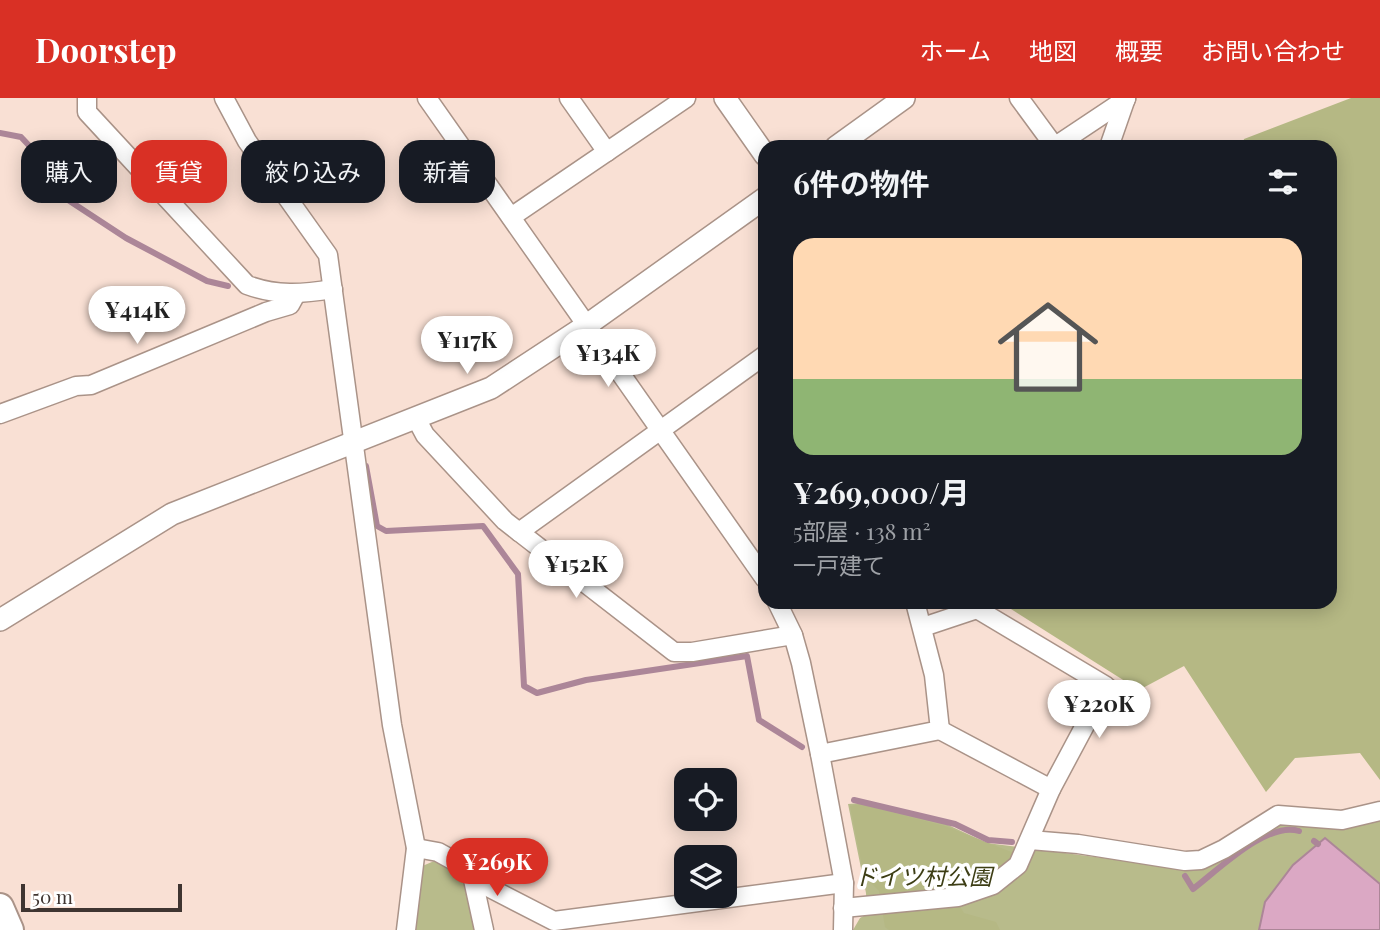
<!DOCTYPE html>
<html lang="ja">
<meta charset="utf-8">
<style>
body{margin:0;font-family:"Playfair Display","Noto Sans JP",serif;background:#242831;color:#f1f3f6;height:100vh;display:flex;flex-direction:column;font-size:26px;white-space:nowrap}
*{box-sizing:border-box;margin:0}
p{font-size:23px;color:#9ea1a6}
.icon{flex:none;width:38px;height:38px;fill:none;stroke:currentColor;stroke-width:2;stroke-linecap:round;stroke-linejoin:round}
.map{position:relative;flex:1;overflow:hidden}
.sheet{position:absolute;left:758px;top:42px;width:579px;height:469px;display:flex;flex-direction:column;background:#171b24;border-radius:21px;box-shadow:0 4px 18px #0003}
.sheet>*{flex:none}
.guide{position:absolute;left:21px;top:42px;width:632px;height:63px;display:flex;gap:14px}
.buttons{position:absolute;left:674px;top:670px;display:grid;gap:14px}
.buttons a{display:grid;place-items:center;width:63px;height:63px;border-radius:14px;background:#171b24;box-shadow:0 4px 18px #0003;font-size:35px}
.scale{position:absolute;left:21px;bottom:18px;width:161px;box-sizing:border-box;padding-left:7px;border:4px solid #3f3531;border-top:0;font-size:19px;line-height:24px;white-space:nowrap;color:#3f3531;-webkit-text-stroke:5px #fff;paint-order:stroke}
.price{position:absolute;translate:-50% -60px;padding:0 16px;border-radius:24px;background:#fff;color:#222;font-size:23px;line-height:46px;filter:drop-shadow(0 2px 4px #0008)}
.price::after{content:'';position:absolute;left:50%;top:42px;width:21px;height:16px;margin-left:-10px;background:inherit;clip-path:polygon(0 0,100% 0,50% 100%)}
.price.on{background:#d93025;color:#fff}
ul{padding:0;list-style:none}
li{display:grid;align-content:center;gap:14px;height:371px;padding:0 35px}
li span{display:grid;place-items:center;height:217px;border-radius:21px;color:#555}
li>.icon{margin-inline-start:auto}
span .icon{width:126px;height:126px;fill:#fffc;stroke-width:1}
li b{font-size:30px}
h2{display:flex;justify-content:space-between;align-items:center;height:84px;padding:0 35px;font-size:30px}
.chip{padding:0 24px;border-radius:21px;background:#171b24;box-shadow:0 4px 18px #0003;font-size:24px;line-height:63px}
.chip.on{background:#d93025;color:#fff}
header{display:flex;align-items:center;gap:42px;box-sizing:border-box;height:98px;padding:0 35px;background:#d93025;color:#fff}
header strong{font-size:33px}
nav{display:flex;gap:38px;margin-inline-start:auto;font-size:24px}
.map>svg:first-child{display:block}
.green{fill:#b8bb8b}
.forest{fill:#b5b884}
.water{fill:#dba8c4;stroke:#ac8698;stroke-width:2}
.lines{fill:none;stroke-linecap:round;stroke-linejoin:round}
.stream{stroke:#ac8698;stroke-width:6}
.minor-casing{stroke:#aa9388;stroke-width:21}
.tertiary-casing{stroke:#aa9388;stroke-width:24}
.primary-casing{stroke:#aa9388;stroke-width:30}
.minor{stroke:#fff;stroke-width:18}
.tertiary{stroke:#fff;stroke-width:21}
.primary{stroke:#fff;stroke-width:26}
.labels{text-anchor:middle;dominant-baseline:central;stroke-width:7;stroke-linejoin:round;paint-order:stroke}
.park-label{font-size:23px;font-style:italic;fill:#3d3e15;stroke:#fff}
</style>
<header>
<strong>Doorstep</strong>
<nav><a>ホーム</a><a>地図</a><a>概要</a><a>お問い合わせ</a></nav>
</header>
<div class="map">
<svg width="1380" height="832" viewBox="0 0 1380 832">
<rect width="100%" height="100%" fill="#f9e0d4"/>
<g class="green">
<path d="M861 705 946 726 987 745 1196 772 1204 771 1277 726 1347 731 1380 721V832H853L860 820 867 816 866 795 848 706Z"/>
<path d="M439 761 465 779 479 832H416L420 769Z"/>
</g>
<g class="forest">
<path d="M1351 0H1380V682L1360 655 1295 660 1266 694 1184 568 1139 592 1000 504H1330V49H1242L1244 41Z"/>
<path d="M860 706 945 728 1014 755 1011 764 979 784 959 807 964 815 996 824 1000 832H889L885 829 879 793 864 778 850 708Z"/>
</g>
<path class="water" d="M1325 740 1380 786V832H1259L1265 804 1293 767Z"/>
<g class="lines">
<g class="stream">
<path d="M0 35 21 39 55 75 65 100 126 140 207 183 228 188"/>
<path d="M366 368 377 428 386 433 483 428 518 476 524 588 537 595 586 582 747 558 759 622 802 649"/>
<path d="M854 702 955 726 988 742 1012 744"/>
<path d="M1314 743 1318 746"/>
<path d="M1185 778 1193 791C1218 772 1267 723 1299 733"/>
</g>
<g class="minor-casing">
<g id="minor">
<path d="M87 0V14L247 187C277 198 302 196 333 191"/>
<path d="M224 0 247 43 328 157 392 627 416 750 406 832"/>
<path d="M427 0 765 481"/>
<path d="M569 0 607 54"/>
<path d="M1019 0 1055 49"/>
<path d="M1054 49 1126 1"/>
<path d="M1109 49 1126 0"/>
<path d="M511 119 686 0"/>
<path d="M0 316 76 288 91 287 266 214 290 207 296 196"/>
<path d="M417 322 425 337 505 423 674 554H692L793 537"/>
<path d="M519 434 765 257"/>
<path d="M777 504 793 537 801 565 820 656 844 785 843 832"/>
<path d="M923 529 977 511"/>
<path d="M940 632 1051 691 1106 588 977 511 976 504"/>
<path d="M820 656 940 632 934 577 915 504"/>
<path d="M1030 742 1078 746 1185 763 1201 762 1224 751 1278 717 1342 722 1380 713"/>
<path d="M416 750 438 754 458 765 486 788 554 823 844 785"/>
<path d="M472 777 484 832"/>
<path d="M843 810 958 799 993 787 1018 767 1051 691"/>
</g>
</g>
<g class="tertiary-casing">
<g id="tertiary">
<path d="M725 0 765 57"/>
<path d="M836 49 904 0"/>
<path d="M0 522 172 416 491 290 587 227 765 100"/>
</g>
</g>
<g class="primary-casing">
<path id="primary" d="M0 809 10 832"/>
</g>
<use href="#minor" class="minor"/>
<use href="#tertiary" class="tertiary"/>
<use href="#primary" class="primary"/>
</g>
<g class="labels">
<g class="park-label">
<text x="923" y="777">ドイツ村公園</text>
</g>
</g>
</svg>
<div class="buttons">
<a><svg class="icon" aria-label="locate" viewBox="0 0 24 24"><circle cx="12" cy="12" r="6"/><path d="M12 2v4M12 18v4M2 12h4M18 12h4"/></svg></a>
<a><svg class="icon" aria-label="layers" viewBox="0 0 24 24"><path d="M12 4l9 5-9 5-9-5zM3 14l9 5 9-5"/></svg></a>
</div>
<div class="scale">50 m</div>
<b class="price" style="left:137px;top:248px">¥414K</b>
<b class="price" style="left:467px;top:278px">¥117K</b>
<b class="price" style="left:608px;top:291px">¥134K</b>
<b class="price" style="left:576px;top:502px">¥152K</b>
<b class="price" style="left:1099px;top:642px">¥220K</b>
<b class="price on" style="left:497px;top:800px">¥269K</b>
<div class="guide">
<a class="chip">購入</a>
<a class="chip on">賃貸</a>
<a class="chip">絞り込み</a>
<a class="chip">新着</a>
</div>
<section class="sheet">
<h2>6件の物件<svg class="icon" aria-label="filters" viewBox="0 0 24 24"><path d="M4 7h16M4 17h16"/><circle cx="9" cy="7" r="2"/><circle cx="15" cy="17" r="2"/></svg></h2>
<ul>
<li><span style="background:linear-gradient(#ffd9b3 65%,#8fb573 0)"><svg class="icon" aria-label="home" viewBox="0 0 24 24"><path d="M3 11l9-7 9 7M6 9v11h12V9"/></svg></span><div><b>¥269,000/月</b><p>5部屋 · 138 m²</p><p>一戸建て</p></div></li>
</ul>
</section>
</div>
